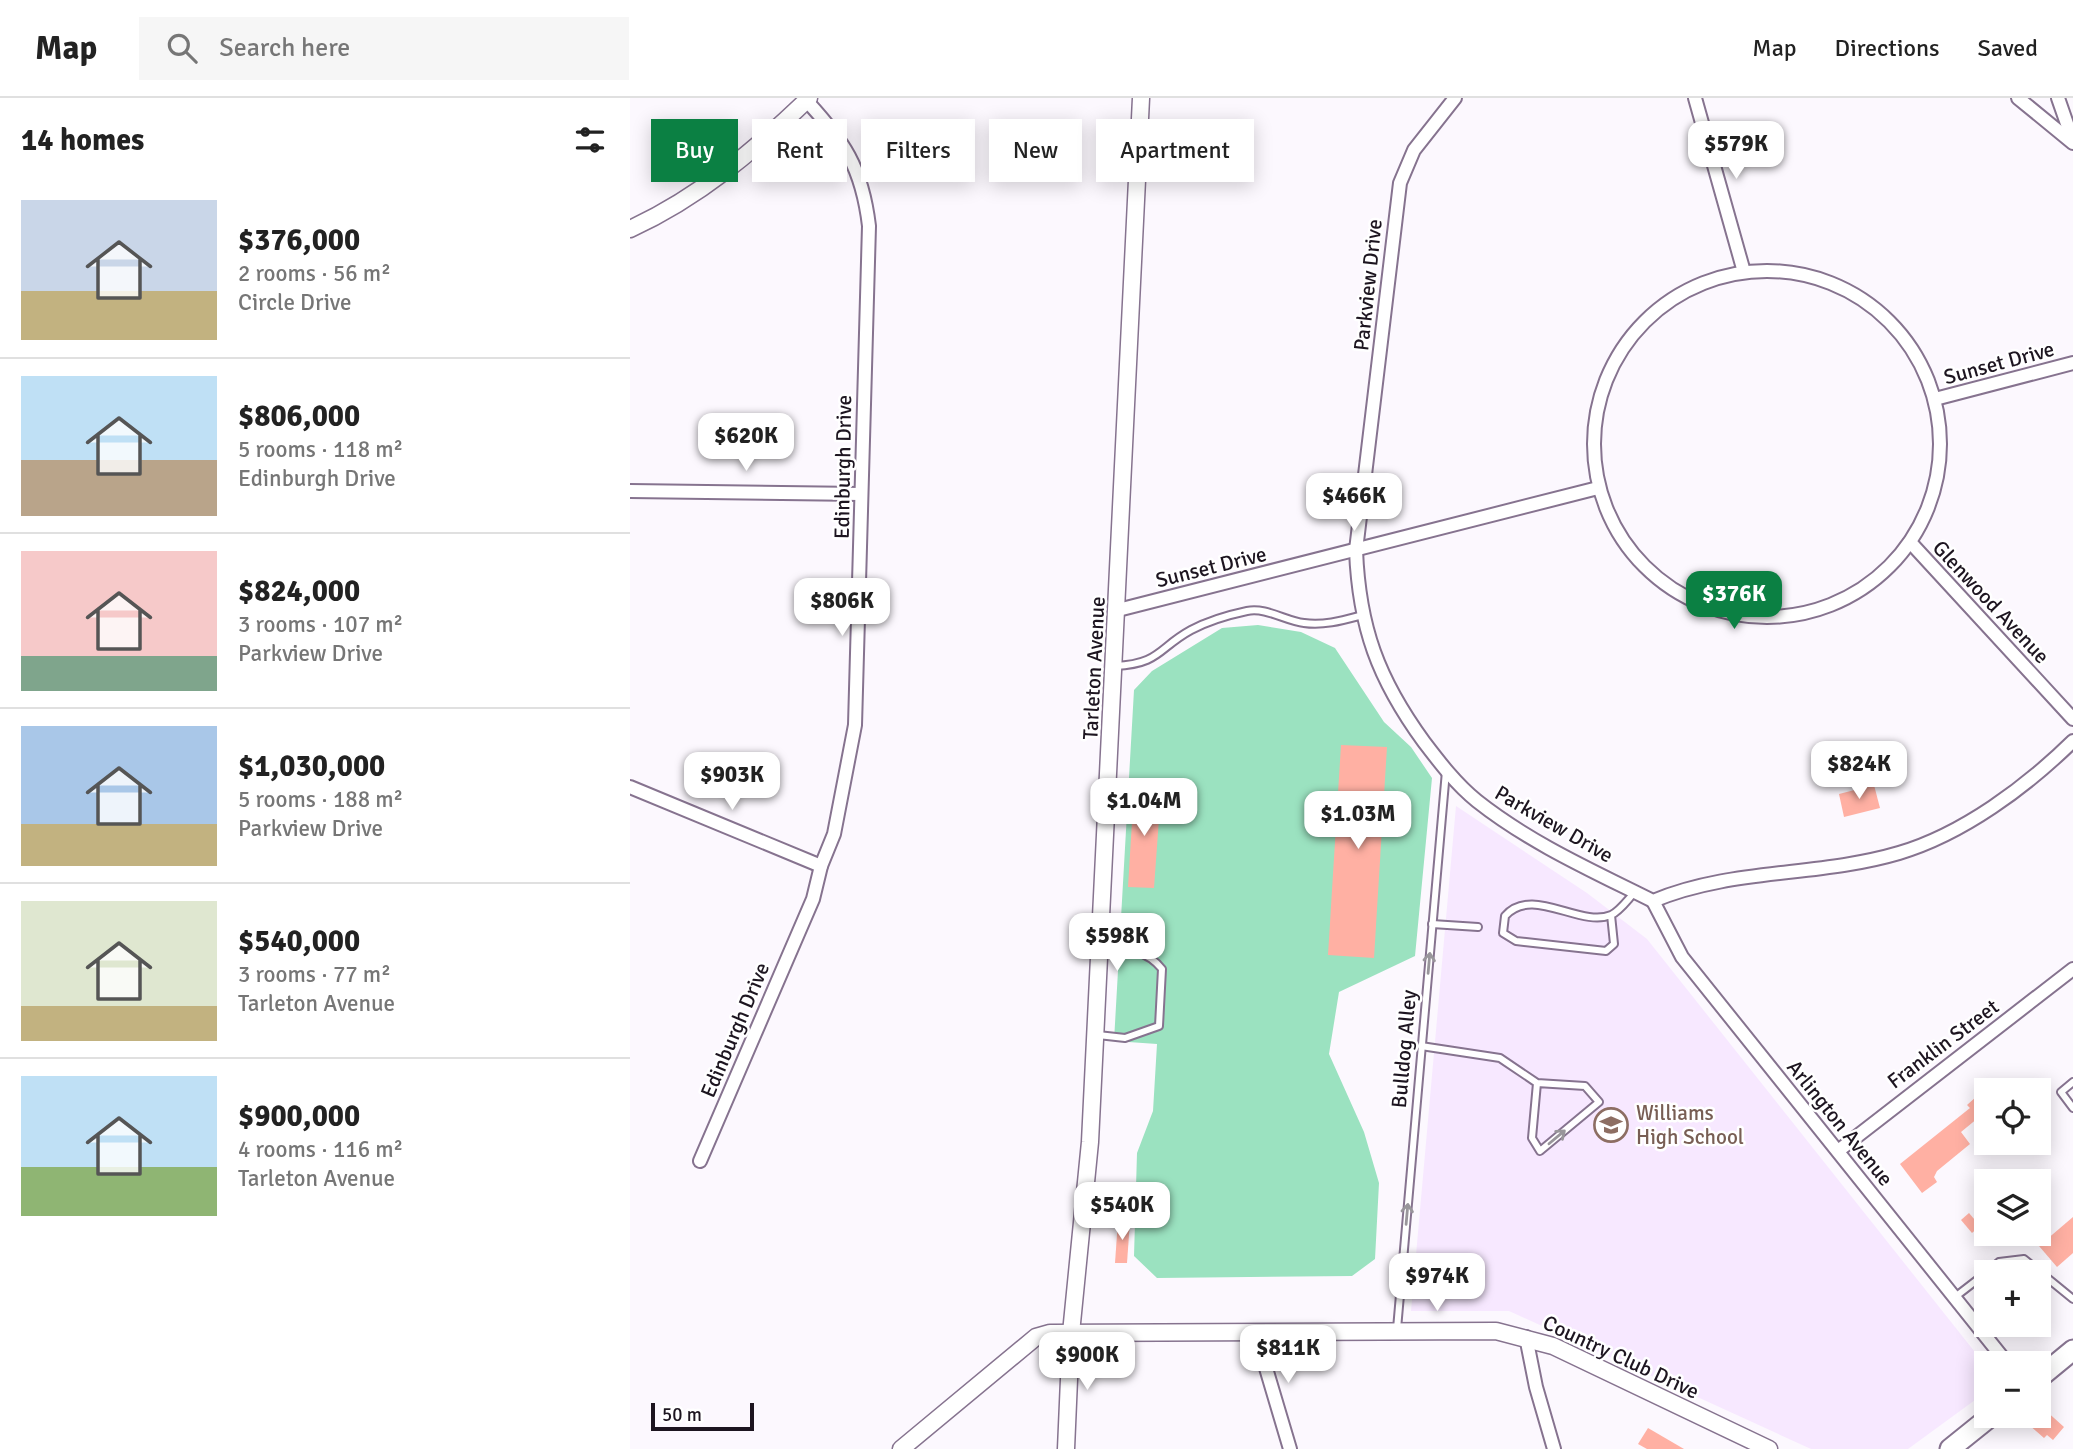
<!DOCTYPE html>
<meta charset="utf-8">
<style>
body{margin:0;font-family:Signika,sans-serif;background:#f6f6f6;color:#222;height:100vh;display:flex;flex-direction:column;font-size:26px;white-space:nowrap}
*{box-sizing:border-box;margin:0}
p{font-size:23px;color:#767676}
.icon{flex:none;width:38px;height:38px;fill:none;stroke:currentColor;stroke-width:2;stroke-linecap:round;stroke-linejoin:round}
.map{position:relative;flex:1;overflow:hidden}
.details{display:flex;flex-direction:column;background:#fff;width:630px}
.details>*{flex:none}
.hud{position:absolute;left:21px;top:21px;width:665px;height:63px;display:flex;gap:14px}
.tools{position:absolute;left:1344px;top:980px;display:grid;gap:14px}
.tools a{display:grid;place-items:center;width:77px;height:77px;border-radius:0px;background:#fff;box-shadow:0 4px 18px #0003;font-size:35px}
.scale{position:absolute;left:21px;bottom:18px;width:103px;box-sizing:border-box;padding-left:7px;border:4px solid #1d1520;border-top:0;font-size:19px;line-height:24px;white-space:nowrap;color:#1d1520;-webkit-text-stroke:5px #fff;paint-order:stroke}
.price{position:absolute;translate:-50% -60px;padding:0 16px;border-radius:14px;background:#fff;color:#222;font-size:23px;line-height:46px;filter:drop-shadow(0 2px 4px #0008)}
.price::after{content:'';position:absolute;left:50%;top:42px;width:21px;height:16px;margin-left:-10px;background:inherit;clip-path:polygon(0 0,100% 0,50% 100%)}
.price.on{background:#0b8043;color:#fff}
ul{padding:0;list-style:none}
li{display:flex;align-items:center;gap:21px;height:175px;padding:0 21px}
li+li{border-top:2px solid #e0e0e0}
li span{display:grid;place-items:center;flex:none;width:196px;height:140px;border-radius:0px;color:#555}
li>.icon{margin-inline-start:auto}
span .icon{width:84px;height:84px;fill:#fffc;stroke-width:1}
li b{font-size:30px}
h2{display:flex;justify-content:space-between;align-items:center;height:84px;padding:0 21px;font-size:30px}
.tag{padding:0 24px;border-radius:0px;background:#fff;box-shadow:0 4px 18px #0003;font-size:24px;line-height:63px}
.tag.on{background:#0b8043;color:#fff}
header{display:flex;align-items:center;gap:42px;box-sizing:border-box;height:98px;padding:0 35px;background:#fff;border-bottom:2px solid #e0e0e0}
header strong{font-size:33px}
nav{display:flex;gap:38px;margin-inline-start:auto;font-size:24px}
.search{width:490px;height:63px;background:#f6f6f6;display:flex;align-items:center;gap:18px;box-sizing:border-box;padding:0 24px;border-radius:0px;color:#767676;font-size:26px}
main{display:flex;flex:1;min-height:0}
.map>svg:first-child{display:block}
.built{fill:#f7e8ff}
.green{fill:#9be2c0}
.building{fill:#ffb0a3}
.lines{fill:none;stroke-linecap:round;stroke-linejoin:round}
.service-casing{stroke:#86738f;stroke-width:10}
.minor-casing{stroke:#86738f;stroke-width:16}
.tertiary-casing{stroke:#86738f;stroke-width:19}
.primary-casing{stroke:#86738f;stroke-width:23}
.service{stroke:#fff;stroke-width:6}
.minor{stroke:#fff;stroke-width:12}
.tertiary{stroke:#fff;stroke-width:16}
.primary{stroke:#fff;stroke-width:19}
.oneway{stroke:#99969b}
.labels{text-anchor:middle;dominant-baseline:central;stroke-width:5;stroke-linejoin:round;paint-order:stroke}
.street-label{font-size:21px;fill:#1d1520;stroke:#fff}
.education-label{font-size:21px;fill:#785e54;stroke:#fff;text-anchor:start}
</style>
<header>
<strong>Map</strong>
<div class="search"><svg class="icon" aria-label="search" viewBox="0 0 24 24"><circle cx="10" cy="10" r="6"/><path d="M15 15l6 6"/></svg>Search here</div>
<nav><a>Map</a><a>Directions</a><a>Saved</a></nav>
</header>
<main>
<section class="details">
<h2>14 homes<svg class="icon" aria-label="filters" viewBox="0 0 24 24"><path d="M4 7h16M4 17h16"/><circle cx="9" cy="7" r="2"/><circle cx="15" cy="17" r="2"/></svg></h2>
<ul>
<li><span style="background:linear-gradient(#c9d6e8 65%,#c2b280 0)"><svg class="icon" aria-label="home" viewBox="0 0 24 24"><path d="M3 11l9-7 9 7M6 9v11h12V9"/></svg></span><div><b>$376,000</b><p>2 rooms · 56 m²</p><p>Circle Drive</p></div></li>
<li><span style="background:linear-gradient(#bfe0f5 60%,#b9a48a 0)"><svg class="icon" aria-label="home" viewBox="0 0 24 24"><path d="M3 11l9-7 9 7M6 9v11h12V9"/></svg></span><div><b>$806,000</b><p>5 rooms · 118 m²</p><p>Edinburgh Drive</p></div></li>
<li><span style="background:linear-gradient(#f6c9c9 75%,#7fa58c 0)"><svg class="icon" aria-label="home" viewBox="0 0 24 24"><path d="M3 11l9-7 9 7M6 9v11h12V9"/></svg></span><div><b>$824,000</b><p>3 rooms · 107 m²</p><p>Parkview Drive</p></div></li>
<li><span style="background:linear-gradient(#a9c7e8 70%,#c2b280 0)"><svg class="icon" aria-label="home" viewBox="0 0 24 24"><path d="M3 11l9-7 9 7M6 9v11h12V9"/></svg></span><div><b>$1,030,000</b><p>5 rooms · 188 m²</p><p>Parkview Drive</p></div></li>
<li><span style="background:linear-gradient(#dfe7d0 75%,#c2b280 0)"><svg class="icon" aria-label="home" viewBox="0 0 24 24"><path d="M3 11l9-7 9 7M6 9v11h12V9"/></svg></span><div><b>$540,000</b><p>3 rooms · 77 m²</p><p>Tarleton Avenue</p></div></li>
<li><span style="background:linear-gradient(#bfe0f5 65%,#8fb573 0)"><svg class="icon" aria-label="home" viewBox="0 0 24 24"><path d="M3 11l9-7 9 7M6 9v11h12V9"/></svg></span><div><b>$900,000</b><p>4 rooms · 116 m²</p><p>Tarleton Avenue</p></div></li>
</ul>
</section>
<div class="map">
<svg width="1443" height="1351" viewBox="0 0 1443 1351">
<rect width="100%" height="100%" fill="#fcf8fe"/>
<path class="built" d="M826 708 957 795 1017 841 1356 1268V1294L1278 1351H1181L879 1213H781Z"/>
<path class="green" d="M628 527 671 534 705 550 754 624 781 649 802 680 785 858 709 894 699 956 734 1034 749 1085 745 1161 722 1178 527 1180 504 1158 507 1055 523 1013 527 946 484 943 504 592 522 573 592 530Z"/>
<g class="building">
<path d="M621 32 622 50H600V33Z"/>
<path d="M1226 646 1228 659 1201 665 1198 652Z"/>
<path d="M711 647 757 649 744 860 698 857Z"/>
<path d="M1244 687 1250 710 1214 719 1209 696Z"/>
<path d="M504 691 531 693 524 790 498 789Z"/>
<path d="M1356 990V1029L1348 1020 1331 1034 1340 1046 1307 1073 1304 1079 1307 1084 1292 1095 1270 1066 1340 1010 1337 1007Z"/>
<path d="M1339 1115 1350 1128 1342 1135 1331 1122Z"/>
<path d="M1443 1119V1155L1427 1169 1409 1148Z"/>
<path d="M488 1122 500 1123 497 1165H485Z"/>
<path d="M1414 1311 1434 1329 1423 1342 1417 1337 1414 1340 1399 1327Z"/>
<path d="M1018 1330 1054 1351H1017L1008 1346Z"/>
</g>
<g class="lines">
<g class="service-casing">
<g id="service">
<path d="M485 568C530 566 528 550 561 532 578 523 598 517 617 513 636 509 656 523 674 525 694 528 714 522 733 517"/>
<path d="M981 817 984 846 976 853 886 843 873 835 875 818C902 787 950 830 981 817 990 813 998 801 1005 794"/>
<path d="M802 826 848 829"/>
<path d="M468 937 495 940 529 928 532 871C516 851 496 851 471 849"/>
<path d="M791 948 870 960 907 985 955 988 969 1004 910 1053 902 1040 907 985"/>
<path d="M1443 984 1431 994 1443 1010"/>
<path d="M1357 1174 1369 1164 1394 1161 1443 1201"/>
<path d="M1325 1199 1356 1175"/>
<path d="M767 1231 816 673"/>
</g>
</g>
<g class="minor-casing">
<g id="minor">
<path d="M825 0 784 52 770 85 726 452C729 529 748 581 794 644 810 665 826 686 847 703 900 745 963 773 1023 803 1101 770 1188 779 1269 755 1333 736 1396 689 1443 643"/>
<path d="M1065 0 1114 174"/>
<path d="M1388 0 1443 45"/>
<path d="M1428 0 1443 43"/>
<circle cx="1137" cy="346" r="173"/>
<path d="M1305 301 1443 265"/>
<path d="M0 393 231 396"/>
<path d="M1280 444 1443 621"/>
<path d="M488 512 968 390"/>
<path d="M0 689 191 768"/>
<path d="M1023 803 1052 859 1377 1265"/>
<path d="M1208 1053 1443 871"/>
<path d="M70 1063 183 801 191 768 204 736 225 627 239 128C232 69 214 43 174 0"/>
<path d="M625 1233 660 1351"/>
<path d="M896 1239 906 1289 924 1351"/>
</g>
</g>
<g class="tertiary-casing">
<g id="tertiary">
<path d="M0 131C68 100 125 52 179 0"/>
<path d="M271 1351 406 1239 420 1235 866 1233 923 1248 1139 1351"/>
<path d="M436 1351 441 1235 460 1044 511 0"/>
</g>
</g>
<g class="primary-casing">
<g id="primary">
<path d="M1409 1280 1443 1252"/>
<path d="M1320 1351 1361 1318"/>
</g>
</g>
<use href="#service" class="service"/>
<use href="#minor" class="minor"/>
<use href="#tertiary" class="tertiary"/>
<use href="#primary" class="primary"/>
</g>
<defs><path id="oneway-shaft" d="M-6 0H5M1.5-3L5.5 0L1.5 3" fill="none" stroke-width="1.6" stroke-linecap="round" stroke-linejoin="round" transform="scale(1.75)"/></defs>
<g class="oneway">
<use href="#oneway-shaft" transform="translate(799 865) rotate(-85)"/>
<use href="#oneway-shaft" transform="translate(927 1039) rotate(-40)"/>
<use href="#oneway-shaft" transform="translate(777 1116) rotate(-85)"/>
</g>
<defs>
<g id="school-ring" transform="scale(1.75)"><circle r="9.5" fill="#fff" stroke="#8d6e63" stroke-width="1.5"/><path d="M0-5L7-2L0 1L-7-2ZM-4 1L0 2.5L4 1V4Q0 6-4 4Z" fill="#8d6e63"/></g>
</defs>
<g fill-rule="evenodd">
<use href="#school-ring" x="981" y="1027"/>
</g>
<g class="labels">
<g class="street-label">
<text transform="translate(738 187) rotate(-84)">Parkview Drive</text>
<text transform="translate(1369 265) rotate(-15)">Sunset Drive</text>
<text transform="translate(213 369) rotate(-89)">Edinburgh Drive</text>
<text transform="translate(581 469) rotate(-14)">Sunset Drive</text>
<text transform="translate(1361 504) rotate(47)">Glenwood Avenue</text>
<text transform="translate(464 570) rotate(-87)">Tarleton Avenue</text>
<text transform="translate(924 726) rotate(30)">Parkview Drive</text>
<text transform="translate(105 932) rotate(-67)">Edinburgh Drive</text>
<text transform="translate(1313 946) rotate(-37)">Franklin Street</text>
<text transform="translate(774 951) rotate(-85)">Bulldog Alley</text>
<text transform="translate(1210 1025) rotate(51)">Arlington Avenue</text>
<text transform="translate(991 1259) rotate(25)">Country Club Drive</text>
</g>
<g class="education-label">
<text x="1006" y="1015">Williams<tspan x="1006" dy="24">High School</tspan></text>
</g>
</g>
</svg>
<div class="tools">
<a><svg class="icon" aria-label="locate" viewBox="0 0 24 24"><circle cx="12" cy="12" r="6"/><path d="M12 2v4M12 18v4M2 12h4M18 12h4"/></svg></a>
<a><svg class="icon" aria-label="layers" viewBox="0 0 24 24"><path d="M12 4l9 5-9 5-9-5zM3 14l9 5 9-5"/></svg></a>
<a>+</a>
<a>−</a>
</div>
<div class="scale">50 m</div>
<b class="price" style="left:1106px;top:83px">$579K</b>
<b class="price" style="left:116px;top:375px">$620K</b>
<b class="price" style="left:724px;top:435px">$466K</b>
<b class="price on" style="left:1104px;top:533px">$376K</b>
<b class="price" style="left:212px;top:540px">$806K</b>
<b class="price" style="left:1229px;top:703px">$824K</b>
<b class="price" style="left:102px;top:714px">$903K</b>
<b class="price" style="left:514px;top:740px">$1.04M</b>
<b class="price" style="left:728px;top:753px">$1.03M</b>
<b class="price" style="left:487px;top:875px">$598K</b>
<b class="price" style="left:492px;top:1144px">$540K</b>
<b class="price" style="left:807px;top:1215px">$974K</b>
<b class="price" style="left:658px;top:1287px">$811K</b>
<b class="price" style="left:457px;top:1294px">$900K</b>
<div class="hud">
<a class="tag on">Buy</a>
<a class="tag">Rent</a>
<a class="tag">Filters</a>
<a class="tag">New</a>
<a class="tag">Apartment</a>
</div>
</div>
</main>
